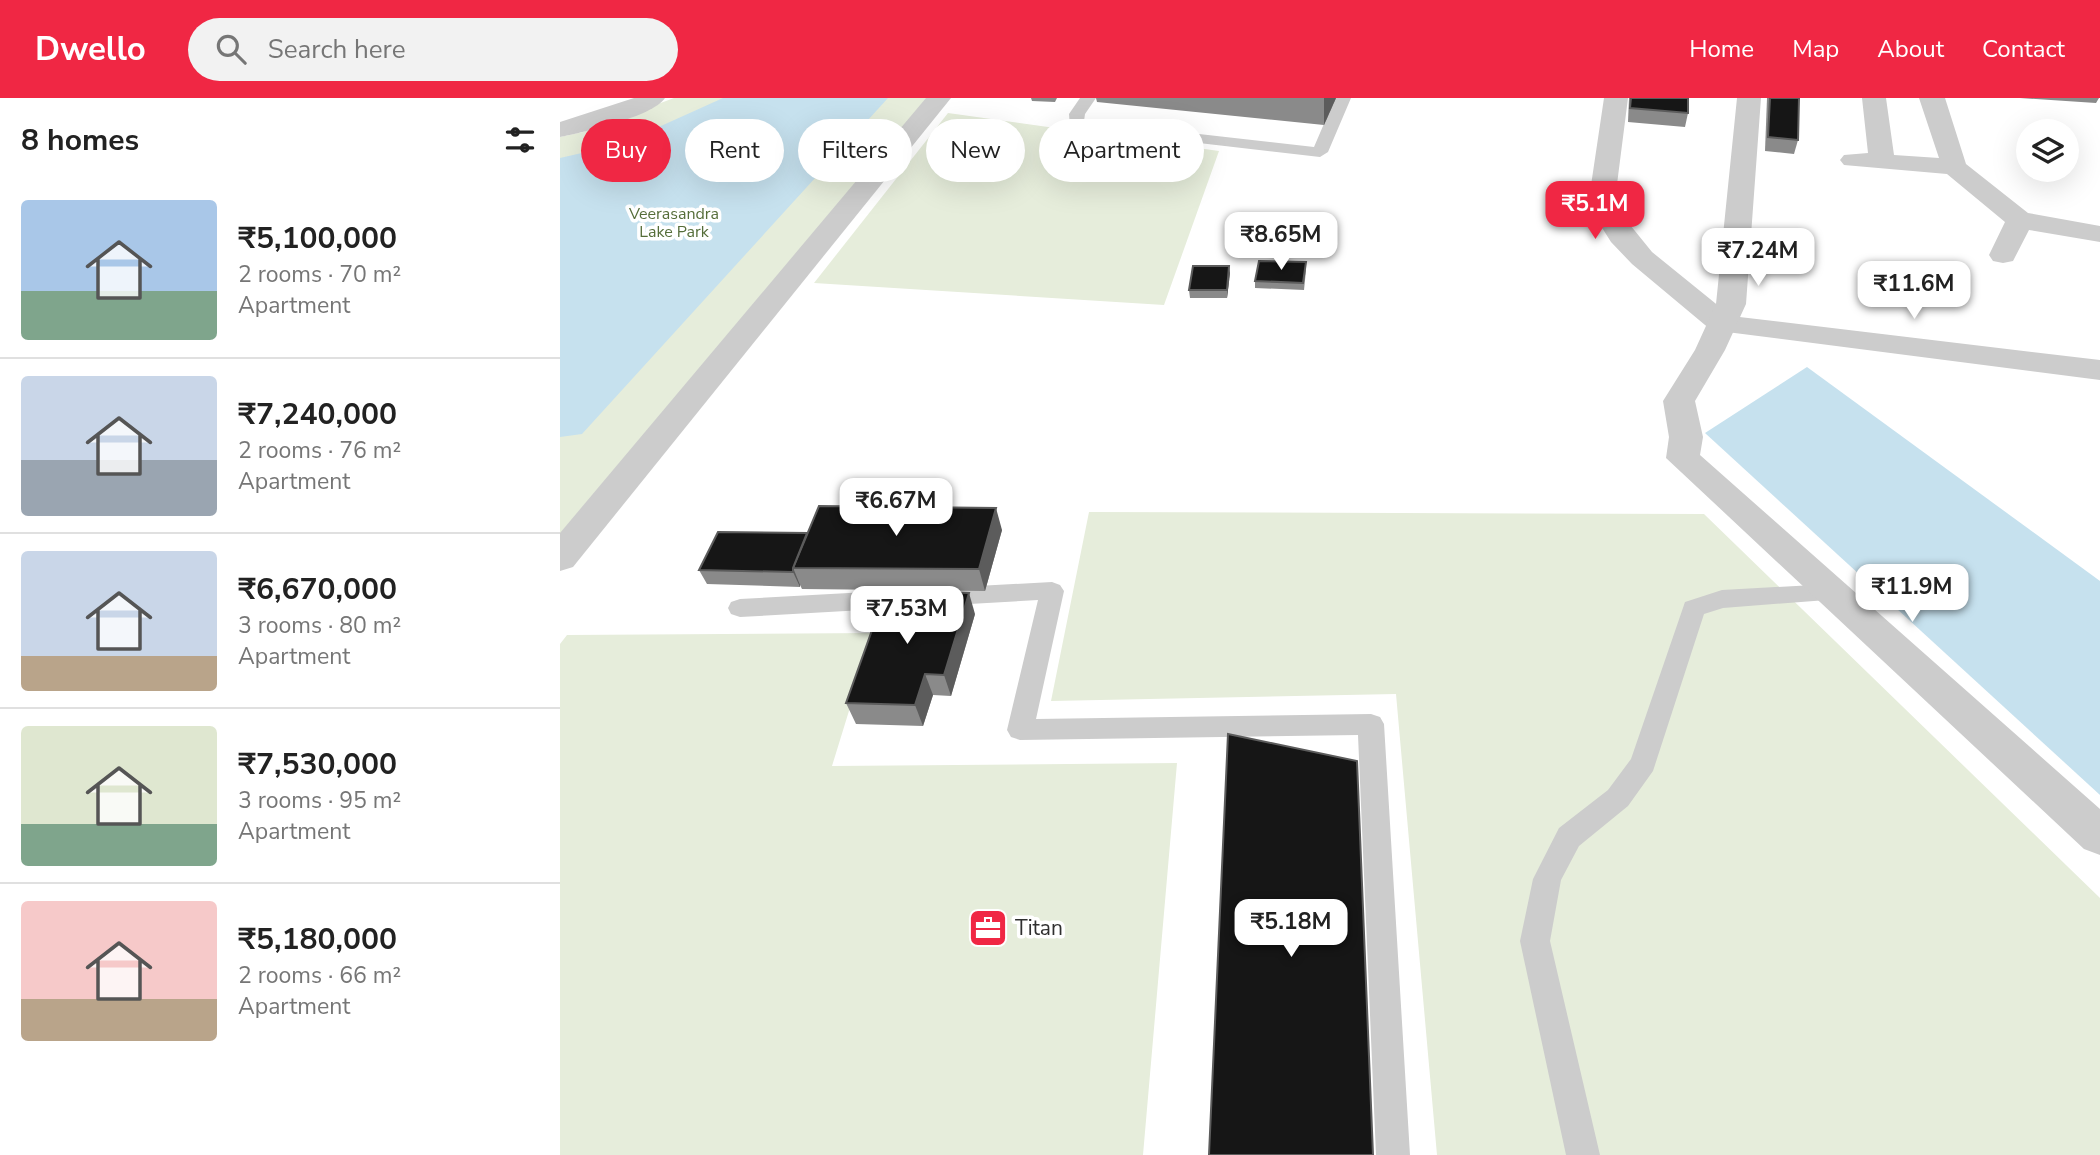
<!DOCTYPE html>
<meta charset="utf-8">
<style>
body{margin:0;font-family:"Nunito Sans",sans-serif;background:#f2f2f2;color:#222;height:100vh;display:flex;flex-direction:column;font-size:26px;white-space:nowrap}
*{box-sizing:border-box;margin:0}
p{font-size:23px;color:#767676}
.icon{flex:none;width:38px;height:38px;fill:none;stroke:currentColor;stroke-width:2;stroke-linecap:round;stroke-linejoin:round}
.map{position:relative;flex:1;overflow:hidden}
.details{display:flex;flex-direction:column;background:#fff;width:560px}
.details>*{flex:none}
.guide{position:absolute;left:21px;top:21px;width:665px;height:63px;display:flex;gap:14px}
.fabs{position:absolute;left:1456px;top:21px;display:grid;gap:14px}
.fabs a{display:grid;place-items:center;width:63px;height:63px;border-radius:50%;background:#fff;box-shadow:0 7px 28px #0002;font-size:35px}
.price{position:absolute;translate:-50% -60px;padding:0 16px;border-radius:14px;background:#fff;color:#222;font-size:23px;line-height:46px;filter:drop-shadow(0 2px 4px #0008)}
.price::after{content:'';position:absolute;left:50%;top:42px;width:21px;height:16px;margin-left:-10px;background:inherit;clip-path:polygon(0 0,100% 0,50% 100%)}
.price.on{background:#f02744;color:#fff}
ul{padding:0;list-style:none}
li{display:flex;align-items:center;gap:21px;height:175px;padding:0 21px}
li+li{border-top:2px solid #e0e0e0}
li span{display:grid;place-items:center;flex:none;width:196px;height:140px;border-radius:7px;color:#555}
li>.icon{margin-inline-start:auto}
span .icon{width:84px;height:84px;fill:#fffc;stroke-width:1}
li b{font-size:30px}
h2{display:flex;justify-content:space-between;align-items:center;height:84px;padding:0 21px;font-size:30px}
.chip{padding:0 24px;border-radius:32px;background:#fff;box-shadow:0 7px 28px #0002;font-size:24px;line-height:63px}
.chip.on{background:#f02744;color:#fff}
header{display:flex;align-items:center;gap:42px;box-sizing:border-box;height:98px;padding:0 35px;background:#f02744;color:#fff}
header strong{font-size:33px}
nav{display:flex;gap:38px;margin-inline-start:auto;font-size:24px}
.search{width:490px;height:63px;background:#f2f2f2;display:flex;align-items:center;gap:18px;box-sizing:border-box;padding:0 24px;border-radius:38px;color:#767676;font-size:26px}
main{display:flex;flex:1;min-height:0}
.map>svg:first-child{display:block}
.green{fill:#e6eddb}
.water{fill:#c6e1ee}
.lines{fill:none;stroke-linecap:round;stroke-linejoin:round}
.service{fill:#ccc;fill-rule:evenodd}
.minor{fill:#ccc;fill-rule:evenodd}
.tertiary{fill:#ccc;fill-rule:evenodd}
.wall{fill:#8a8a8a}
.shaded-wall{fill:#5c5c5c}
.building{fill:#161616;stroke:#5c5c5c;stroke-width:2}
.labels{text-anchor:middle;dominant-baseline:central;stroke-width:7;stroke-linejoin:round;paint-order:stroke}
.far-park-label{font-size:16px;fill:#556d39;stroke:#fff}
.near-poi-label{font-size:21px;fill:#2f2f2f;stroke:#fff;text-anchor:start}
</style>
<header>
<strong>Dwello</strong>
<div class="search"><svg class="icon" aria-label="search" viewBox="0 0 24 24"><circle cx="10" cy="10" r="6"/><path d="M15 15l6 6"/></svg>Search here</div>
<nav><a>Home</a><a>Map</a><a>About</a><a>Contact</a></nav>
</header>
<main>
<section class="details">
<h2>8 homes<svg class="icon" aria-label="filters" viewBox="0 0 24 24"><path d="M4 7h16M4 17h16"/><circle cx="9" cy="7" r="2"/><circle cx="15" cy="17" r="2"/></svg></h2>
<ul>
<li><span style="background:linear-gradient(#a9c7e8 65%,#7fa58c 0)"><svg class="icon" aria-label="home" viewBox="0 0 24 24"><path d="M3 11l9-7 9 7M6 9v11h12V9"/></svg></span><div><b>₹5,100,000</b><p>2 rooms · 70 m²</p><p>Apartment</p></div></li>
<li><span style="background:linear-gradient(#c9d6e8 60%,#9aa5b1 0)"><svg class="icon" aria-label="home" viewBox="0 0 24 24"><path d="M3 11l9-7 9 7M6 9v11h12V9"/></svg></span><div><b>₹7,240,000</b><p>2 rooms · 76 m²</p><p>Apartment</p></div></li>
<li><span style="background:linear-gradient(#c9d6e8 75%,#b9a48a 0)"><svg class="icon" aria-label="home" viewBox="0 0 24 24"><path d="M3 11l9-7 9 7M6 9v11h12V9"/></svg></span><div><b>₹6,670,000</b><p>3 rooms · 80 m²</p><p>Apartment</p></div></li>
<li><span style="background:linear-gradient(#dfe7d0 70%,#7fa58c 0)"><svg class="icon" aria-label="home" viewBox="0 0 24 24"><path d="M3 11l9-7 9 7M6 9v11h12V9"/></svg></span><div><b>₹7,530,000</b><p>3 rooms · 95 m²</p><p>Apartment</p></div></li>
<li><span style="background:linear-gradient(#f6c9c9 70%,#b9a48a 0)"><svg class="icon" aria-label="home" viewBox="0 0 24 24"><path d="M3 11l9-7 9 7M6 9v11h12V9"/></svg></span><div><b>₹5,180,000</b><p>2 rooms · 66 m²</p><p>Apartment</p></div></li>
</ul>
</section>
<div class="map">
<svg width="1540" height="1057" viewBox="0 0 1540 1057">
<rect width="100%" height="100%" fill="#fff"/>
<g class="green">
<path d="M114 0H369L0 436V39L23 34Z"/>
<path d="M388 15 659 53 604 207 254 185Z"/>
<path d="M529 414 1144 416 1540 800V1057H877L836 596 491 603Z"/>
<path d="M313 535 272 668 617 665 583 1057H0V546L7 537Z"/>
</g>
<g class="water">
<path d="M163 0H328L22 336 0 339V60L61 46Z"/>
<path d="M1247 269 1540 483V697L1145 335Z"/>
</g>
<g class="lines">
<g class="service">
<path d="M520 0H536L525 16 524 23 754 49 775 0H791L768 54 760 59 510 30 509 16Z"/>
<path d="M492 484 500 487 504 493 476 621 811 616 820 619 824 626 850 1057H816L798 637 460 642 451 639 447 632 478 502 180 519 171 516 168 510 171 504 180 501Z"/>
<path d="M1272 486 1280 489 1284 495 1280 501 1163 510 1144 516 1093 673 1068 708 1019 748 1001 782 990 843 1040 1057H1006L960 843 973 781 999 730 1048 692 1071 661 1125 504 1162 492Z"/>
</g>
<g class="minor">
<path d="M74 0H105C92 19 24 34 0 39V24Z"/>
<path d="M366 0H391L13 469 0 473V435Z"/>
<path d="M1044 0H1068L1056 94 1062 117 1092 154 1171 218 1540 262V282L1151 232 1072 166 1051 144 1034 117 1030 94Z"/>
<path d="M1302 0H1326L1334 57 1379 60 1359 0H1385L1406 66 1468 115 1540 128V144L1469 132 1453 163 1443 165 1433 163 1429 157 1445 124 1387 76 1284 67 1280 62 1284 57 1308 55Z"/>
</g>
<path class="tertiary" d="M1177 0H1201L1186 206 1165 252 1135 303 1143 339 1140 357 1540 711V757L1524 751 1106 360 1109 339 1103 303 1135 252 1156 206Z"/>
</g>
<g class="wall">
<path d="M471 0H497L495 4 472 3Z"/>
<path d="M536 0H776L764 27 537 4Z"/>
<path d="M1069 0H1128V15L1125 29 1068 24Z"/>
<path d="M1207 0H1239L1238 42 1234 56 1205 53Z"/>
<path d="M1460 0H1539L1536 5Z"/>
<path d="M746 172 744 192 695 190V183Z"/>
<path d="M670 175 667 200H630L629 192Z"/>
<path d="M442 432 425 493 242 491 240 487V489L147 486 139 472 247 435Z"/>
<path d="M415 516 391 598 373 597 363 628 296 626 286 605Z"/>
</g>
<g class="shaded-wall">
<path d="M764 0H776L764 27Z"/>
<path d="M669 168 670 175 667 200V192Z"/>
<path d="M436 410 442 432 425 493 419 471Z"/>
<path d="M234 472 240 487V489L233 474Z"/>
<path d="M409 495 415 516 391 598 384 577Z"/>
<path d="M365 576 373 597 363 628 355 607Z"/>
</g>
<g class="building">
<path d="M1071 0H1128V15L1070 10Z"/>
<path d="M1210 0H1239L1238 42 1208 39Z"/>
<path d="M699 163 746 164 743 185 695 183Z"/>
<path d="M633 168H669L667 192H629Z"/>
<path d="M259 408 436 410 419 471 233 470Z"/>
<path d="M158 434 247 435 233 470V474L139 472Z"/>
<path d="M326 493 409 495 384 577 365 576 355 607 286 605Z"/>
<path d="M668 636 797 663 813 1057H649Z"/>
</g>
<defs>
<g id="office-square" transform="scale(2.0125)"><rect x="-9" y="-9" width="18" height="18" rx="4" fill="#f02744" stroke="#fff"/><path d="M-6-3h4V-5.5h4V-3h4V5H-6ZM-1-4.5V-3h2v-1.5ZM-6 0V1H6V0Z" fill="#fff"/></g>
</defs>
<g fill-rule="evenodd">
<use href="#office-square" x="428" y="830"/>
</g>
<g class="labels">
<g class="far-park-label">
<text x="114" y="116">Veerasandra<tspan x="114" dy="18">Lake Park</tspan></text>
</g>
<g class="near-poi-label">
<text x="455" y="830">Titan</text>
</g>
</g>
</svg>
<div class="fabs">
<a><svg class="icon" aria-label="layers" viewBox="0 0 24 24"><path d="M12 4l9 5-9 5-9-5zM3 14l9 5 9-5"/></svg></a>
</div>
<b class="price on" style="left:1035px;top:143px">₹5.1M</b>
<b class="price" style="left:721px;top:174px">₹8.65M</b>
<b class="price" style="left:1198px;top:190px">₹7.24M</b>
<b class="price" style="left:1354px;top:223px">₹11.6M</b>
<b class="price" style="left:336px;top:440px">₹6.67M</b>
<b class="price" style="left:1352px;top:526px">₹11.9M</b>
<b class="price" style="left:347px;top:548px">₹7.53M</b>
<b class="price" style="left:731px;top:861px">₹5.18M</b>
<div class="guide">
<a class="chip on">Buy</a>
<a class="chip">Rent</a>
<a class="chip">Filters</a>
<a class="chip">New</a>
<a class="chip">Apartment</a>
</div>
</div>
</main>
